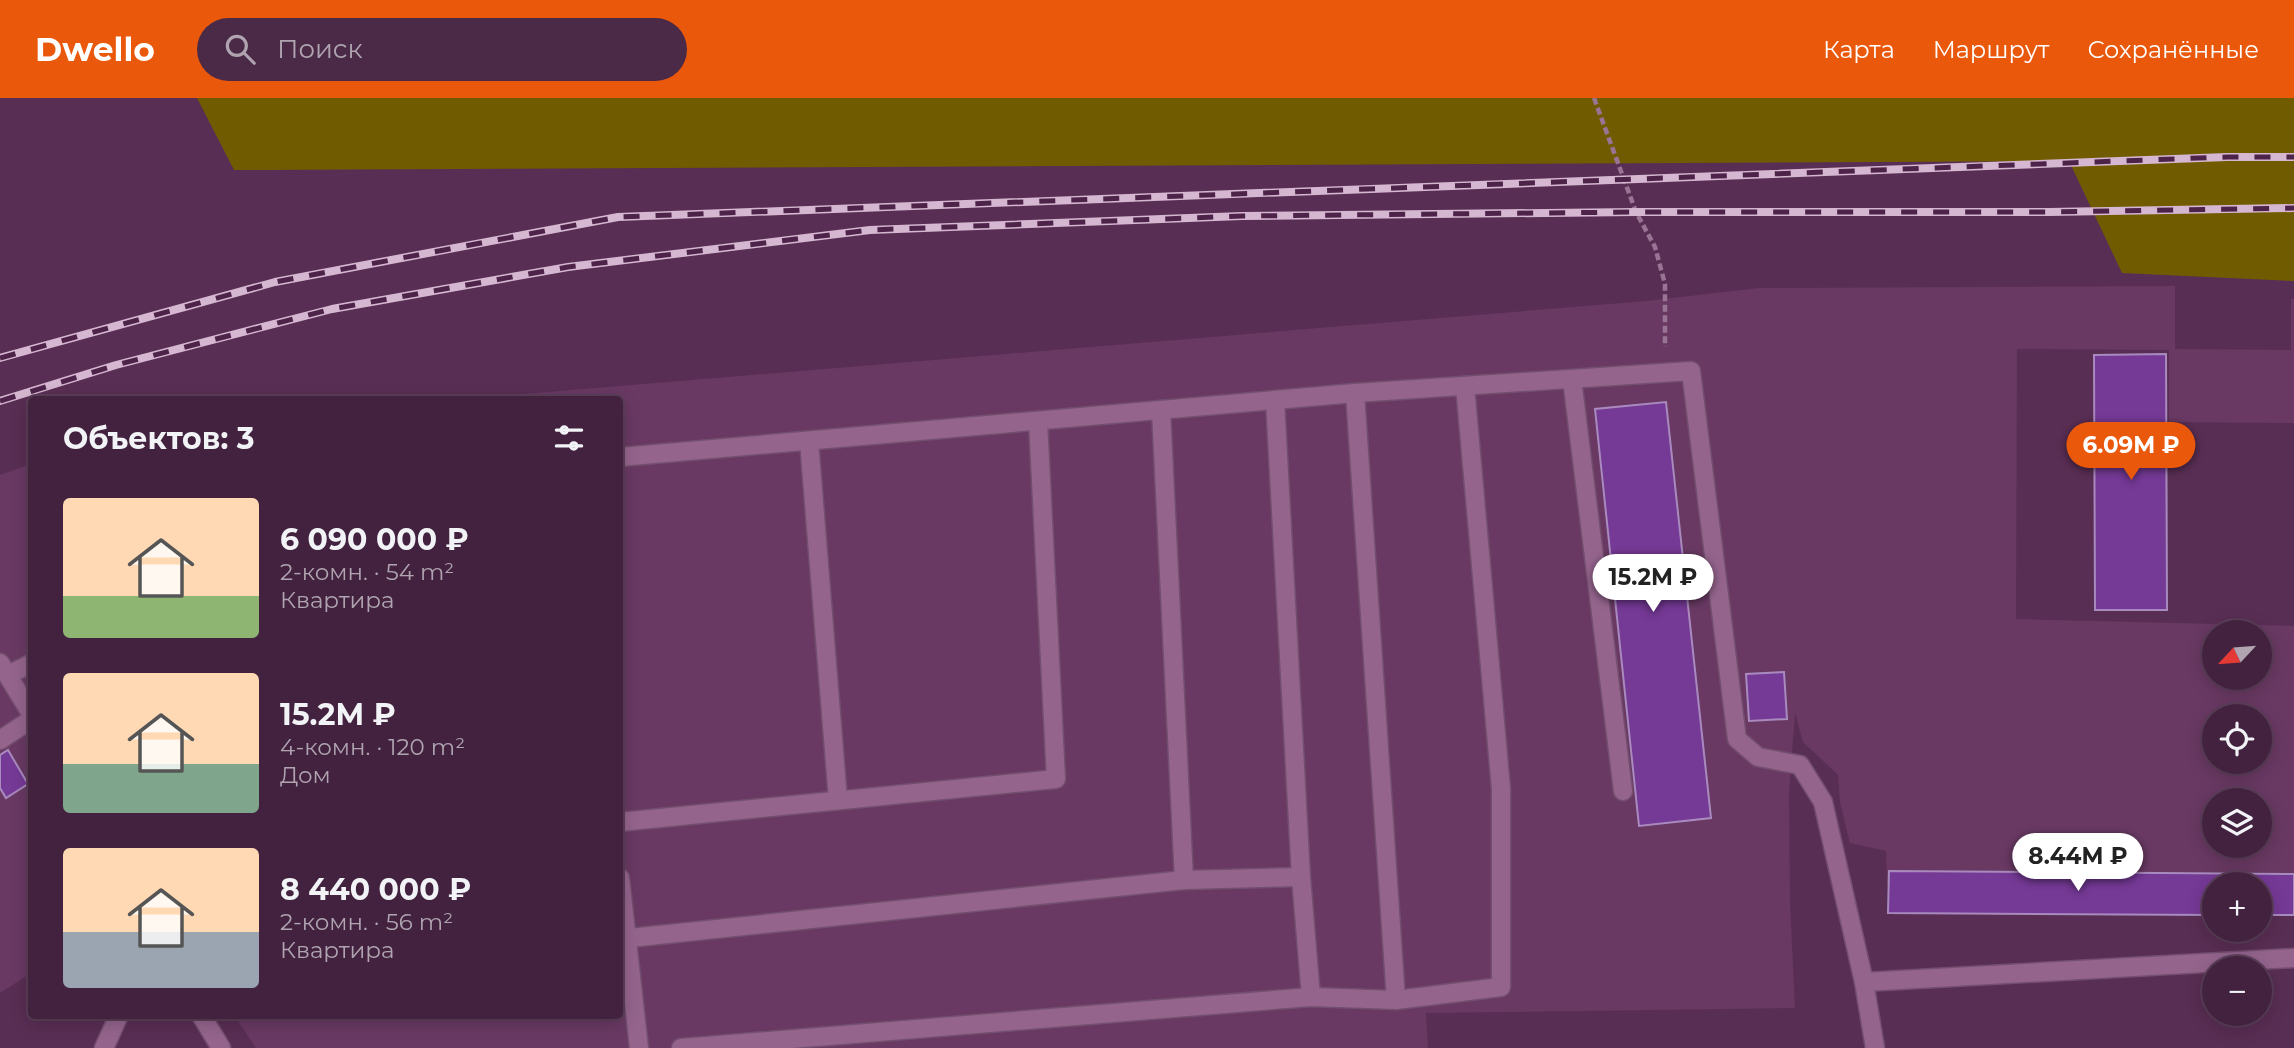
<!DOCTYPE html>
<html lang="ru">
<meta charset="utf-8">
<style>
body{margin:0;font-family:Montserrat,sans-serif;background:#4a2a46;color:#f1f3f6;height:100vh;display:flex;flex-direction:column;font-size:26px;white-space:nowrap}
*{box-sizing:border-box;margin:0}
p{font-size:23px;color:#afa4b0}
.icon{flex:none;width:38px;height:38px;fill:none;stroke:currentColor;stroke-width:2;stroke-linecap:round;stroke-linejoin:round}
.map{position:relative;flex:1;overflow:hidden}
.panel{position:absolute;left:28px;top:298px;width:595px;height:623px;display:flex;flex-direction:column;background:#43223f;border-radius:7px;box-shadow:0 4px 18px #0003,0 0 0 2px #5b3f59}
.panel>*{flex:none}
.needle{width:46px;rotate:244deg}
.buttons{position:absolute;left:2202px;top:522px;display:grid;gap:14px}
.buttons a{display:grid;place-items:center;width:70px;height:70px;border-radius:50%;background:#43223f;box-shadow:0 4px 18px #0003,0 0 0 2px #5b3f59;font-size:35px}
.price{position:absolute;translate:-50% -60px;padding:0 16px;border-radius:24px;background:#fff;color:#222;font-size:23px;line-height:46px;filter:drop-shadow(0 2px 4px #0008)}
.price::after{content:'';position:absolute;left:50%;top:42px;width:21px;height:16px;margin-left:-10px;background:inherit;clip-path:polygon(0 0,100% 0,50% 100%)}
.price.on{background:#ea580c;color:#fff}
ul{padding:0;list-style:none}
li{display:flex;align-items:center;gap:21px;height:175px;padding:0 35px}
li span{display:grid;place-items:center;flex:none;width:196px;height:140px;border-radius:7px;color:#555}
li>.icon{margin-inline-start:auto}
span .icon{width:84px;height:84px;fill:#fffc;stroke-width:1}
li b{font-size:30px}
h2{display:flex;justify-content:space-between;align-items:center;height:84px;padding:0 35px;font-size:30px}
header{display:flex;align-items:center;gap:42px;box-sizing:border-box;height:98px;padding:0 35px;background:#ea580c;color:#fff}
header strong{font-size:33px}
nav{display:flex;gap:38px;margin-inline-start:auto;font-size:24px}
.search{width:490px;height:63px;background:#4a2a46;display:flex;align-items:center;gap:18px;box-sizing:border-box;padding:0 24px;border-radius:38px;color:#afa4b0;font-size:26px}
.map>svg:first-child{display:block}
.built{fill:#693963;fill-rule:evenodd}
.green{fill:#715b00}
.building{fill:#753996;stroke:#a98abe;stroke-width:2}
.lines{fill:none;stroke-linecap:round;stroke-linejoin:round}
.lane-casing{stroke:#734e6e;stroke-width:21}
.path{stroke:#997494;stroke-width:4.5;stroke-dasharray:7 3.5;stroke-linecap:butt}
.lane{stroke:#94648d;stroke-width:18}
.rail-casing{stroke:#d6b7d1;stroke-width:8}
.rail{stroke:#4d2349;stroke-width:5;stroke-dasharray:16;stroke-linecap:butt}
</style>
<header>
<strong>Dwello</strong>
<div class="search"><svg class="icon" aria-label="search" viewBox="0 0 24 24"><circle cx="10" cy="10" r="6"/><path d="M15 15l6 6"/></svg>Поиск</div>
<nav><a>Карта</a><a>Маршрут</a><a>Сохранённые</a></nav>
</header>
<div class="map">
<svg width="2294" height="950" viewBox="0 0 2294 950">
<rect width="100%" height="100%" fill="#592e54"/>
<g class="built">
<path d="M2175 188V251L2291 252V201H2294V325L2169 324V252L2017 251 2016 521 2294 528V787L2214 786V788H1887L1886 753 1850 745 1840 704 1838 677 1803 644 1795 615 1789 694 1790 805 1795 910 1426 915 1428 950H256L234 917H620V301H462L1646 203 1759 190ZM2214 534H2259V579H2214ZM2214 618H2259V663H2214ZM2214 702H2259V747H2214Z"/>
<path d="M31 366V875L0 895V377Z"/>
</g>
<path class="green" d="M197 0H2294V183L2122 175 2069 63 234 72Z"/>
<g class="building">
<path d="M2166 256 2167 512H2095L2094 257Z"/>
<path d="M1666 304 1711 720 1639 728 1595 311Z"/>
<path d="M1784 574 1787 621 1749 623 1746 576Z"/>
<path d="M8 652 28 686 6 700 0 690V657Z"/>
<path d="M1889 773 2294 776V817H2259V786H2214V817L1888 815Z"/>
</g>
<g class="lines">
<g class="lane-casing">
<g id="lane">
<path d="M1572 281 1623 693"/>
<path d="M1355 295 1396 902"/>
<path d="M1275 302 1301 779 1311 899"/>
<path d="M1161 312 1184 782"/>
<path d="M809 343 838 702"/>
<path d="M620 359 1355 295 1691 273 1737 641 1758 659 1800 667 1823 704 1864 884 1875 950"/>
<path d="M0 565 32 617"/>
<path d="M8 577 32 565"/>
<path d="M0 642 32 621"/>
<path d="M620 724 1056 681 1038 323"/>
<path d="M620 780 639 950"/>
<path d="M620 841 1184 782 1301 779"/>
<path d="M1864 884 2294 860"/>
<path d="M201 917 221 950"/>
<path d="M104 950 119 917"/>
<path d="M681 950 1311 899 1396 902 1501 889V691L1465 288"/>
</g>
</g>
<path class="path" d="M1594 0 1636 114 1655 149 1665 186V249"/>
<use href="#lane" class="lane"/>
<g class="rail-casing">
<g id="rail">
<path d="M0 260 275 184 618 119 2227 59H2294"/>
<path d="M0 303 116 267 332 211 568 169 870 132 1242 118 1636 114H2049L2294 110"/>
</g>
</g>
<use href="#rail" class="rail"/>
</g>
</svg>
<div class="buttons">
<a><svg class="needle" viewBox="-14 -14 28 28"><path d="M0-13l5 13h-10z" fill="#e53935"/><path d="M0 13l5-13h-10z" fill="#afa4b0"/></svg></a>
<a><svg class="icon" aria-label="locate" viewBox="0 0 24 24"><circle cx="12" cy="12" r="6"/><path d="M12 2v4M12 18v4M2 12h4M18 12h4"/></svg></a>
<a><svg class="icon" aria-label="layers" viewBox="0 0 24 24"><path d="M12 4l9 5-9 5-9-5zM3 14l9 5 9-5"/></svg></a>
<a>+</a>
<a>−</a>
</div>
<b class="price on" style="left:2131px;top:384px">6.09M ₽</b>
<b class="price" style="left:1653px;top:516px">15.2M ₽</b>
<b class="price" style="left:2078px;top:795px">8.44M ₽</b>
<section class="panel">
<h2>Объектов: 3<svg class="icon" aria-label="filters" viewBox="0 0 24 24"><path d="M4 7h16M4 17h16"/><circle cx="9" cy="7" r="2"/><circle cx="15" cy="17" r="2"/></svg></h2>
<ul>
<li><span style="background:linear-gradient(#ffd9b3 70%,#8fb573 0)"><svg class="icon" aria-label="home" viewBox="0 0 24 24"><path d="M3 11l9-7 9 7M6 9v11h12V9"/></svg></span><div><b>6 090 000 ₽</b><p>2-комн. · 54 m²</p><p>Квартира</p></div></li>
<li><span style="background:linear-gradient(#ffd9b3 65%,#7fa58c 0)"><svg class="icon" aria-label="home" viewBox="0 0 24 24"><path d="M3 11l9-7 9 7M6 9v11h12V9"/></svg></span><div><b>15.2M ₽</b><p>4-комн. · 120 m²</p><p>Дом</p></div></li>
<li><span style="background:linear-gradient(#ffd9b3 60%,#9aa5b1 0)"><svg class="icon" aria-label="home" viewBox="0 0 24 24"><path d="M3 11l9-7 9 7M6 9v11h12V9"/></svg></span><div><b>8 440 000 ₽</b><p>2-комн. · 56 m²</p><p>Квартира</p></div></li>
</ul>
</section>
</div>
